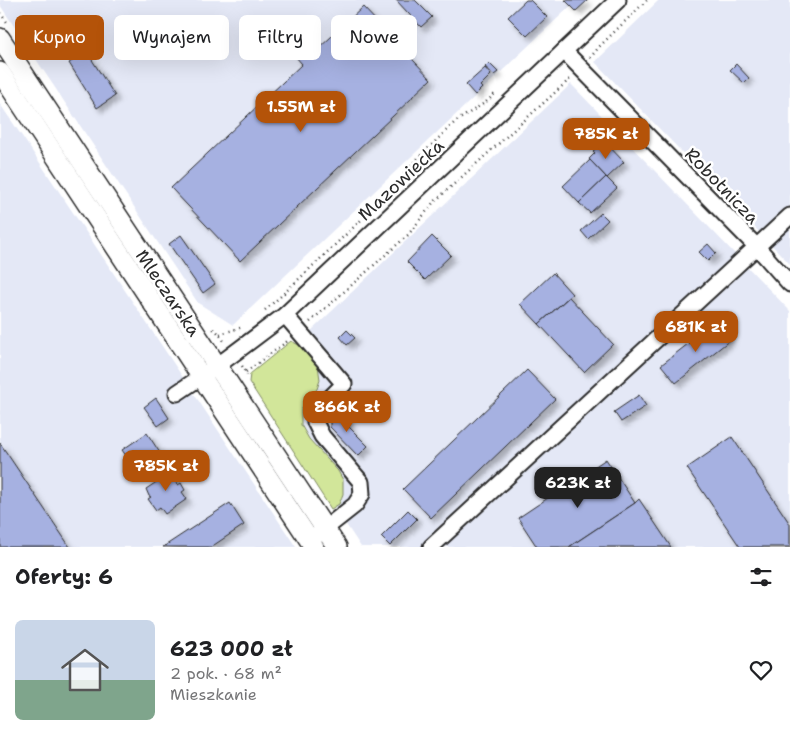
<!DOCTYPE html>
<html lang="pl">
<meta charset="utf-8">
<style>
body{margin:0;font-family:"Shantell Sans",sans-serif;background:#f6f6f6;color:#202124;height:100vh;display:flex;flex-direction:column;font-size:19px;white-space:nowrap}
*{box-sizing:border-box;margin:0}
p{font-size:16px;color:#757577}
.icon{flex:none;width:28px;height:28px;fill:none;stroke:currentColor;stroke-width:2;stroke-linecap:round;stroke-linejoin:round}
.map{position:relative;height:547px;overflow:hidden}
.details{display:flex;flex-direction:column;background:#fff;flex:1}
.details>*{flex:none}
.top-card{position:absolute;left:15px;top:15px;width:500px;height:45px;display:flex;gap:10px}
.price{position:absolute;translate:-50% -42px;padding:0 11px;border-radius:10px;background:#b45309;color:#fff;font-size:16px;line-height:32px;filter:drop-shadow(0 1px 2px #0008)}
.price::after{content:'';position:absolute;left:50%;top:30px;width:15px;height:11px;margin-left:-8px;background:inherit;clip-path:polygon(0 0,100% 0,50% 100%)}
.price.selected{background:#222;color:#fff}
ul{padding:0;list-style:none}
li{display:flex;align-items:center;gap:15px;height:125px;padding:0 15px}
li+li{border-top:1px solid #e0e0e0}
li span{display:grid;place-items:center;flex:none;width:140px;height:100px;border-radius:8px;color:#555}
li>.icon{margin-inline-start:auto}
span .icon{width:60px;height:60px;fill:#fffc;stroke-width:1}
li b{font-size:21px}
h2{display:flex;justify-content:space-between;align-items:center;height:60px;padding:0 15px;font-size:21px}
.tag{padding:0 18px;border-radius:8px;background:#fff;box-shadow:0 5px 20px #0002;font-size:18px;line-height:45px}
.tag.selected{background:#b45309;color:#fff}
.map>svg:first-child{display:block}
.built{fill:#e4e8f6}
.green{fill:#d2e69a;stroke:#7e8862}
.building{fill:#a6b1e1;stroke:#2b2b2b;filter:url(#shadow)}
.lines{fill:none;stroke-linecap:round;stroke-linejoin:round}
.minor-casing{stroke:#2b2b2b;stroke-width:19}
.major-casing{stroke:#2b2b2b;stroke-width:22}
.path{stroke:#2b2b2b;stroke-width:2.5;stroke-dasharray:1 4;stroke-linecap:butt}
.minor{stroke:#fff;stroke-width:15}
.major{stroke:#fff;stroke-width:19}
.labels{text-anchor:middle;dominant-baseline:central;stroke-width:5;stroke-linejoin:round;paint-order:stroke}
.street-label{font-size:18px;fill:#2b2b2b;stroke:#fff}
</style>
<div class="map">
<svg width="790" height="547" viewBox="0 0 790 547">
<defs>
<filter id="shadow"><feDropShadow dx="4.5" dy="4.5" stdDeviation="2.5" flood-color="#0004"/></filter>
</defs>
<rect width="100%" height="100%" fill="#fff"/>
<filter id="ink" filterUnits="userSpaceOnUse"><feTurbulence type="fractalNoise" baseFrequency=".02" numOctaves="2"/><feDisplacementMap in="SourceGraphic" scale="10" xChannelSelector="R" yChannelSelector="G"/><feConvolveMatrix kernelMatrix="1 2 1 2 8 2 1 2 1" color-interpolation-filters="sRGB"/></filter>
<g filter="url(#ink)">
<g class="built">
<path d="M0 0H577L233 325 198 303 0 5Z"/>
<path d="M659 0H790V264L595 62Z"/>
<path d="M571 84 790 311V547H361L253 384 311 331Z"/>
<path d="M0 104 28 145 296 547H0Z"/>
</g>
<path class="green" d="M291 341 303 347 312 355 318 365 320 380 317 389 308 398 301 410V425L309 439 338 471 343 480V494L339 504 331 509 249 382 250 374Z"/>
<g class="building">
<path d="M396 0H415L432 17 421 27Z"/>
<path d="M526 0H530L547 17 527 36 508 17Z"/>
<path d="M565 0H588L576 11Z"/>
<path d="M363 7 431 79 412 97V98L240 261 171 188 302 64 295 56 309 42 317 50Z"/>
<path d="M87 52 115 96 97 108 69 63Z"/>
<path d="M489 63 498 72 494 75 485 67Z"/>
<path d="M736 64 749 78 744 83 730 70Z"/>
<path d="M485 68 491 75 480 86 482 88 475 95 466 85Z"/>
<path d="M606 143 624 162 607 178 589 159 595 153 593 151 600 145 602 146Z"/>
<path d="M590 160 606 177 579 203 563 186Z"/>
<path d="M606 177 617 188 590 213 579 203Z"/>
<path d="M601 213 608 220 588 239 581 231Z"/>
<path d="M181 235 215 284 203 293 169 244Z"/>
<path d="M432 236 451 255 425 280 407 262Z"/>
<path d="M708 244 716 253 708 261 699 252Z"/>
<path d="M553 273 572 294 539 324 520 304Z"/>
<path d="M569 297 613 344 584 372 539 324Z"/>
<path d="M716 322 730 340 676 383 661 365Z"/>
<path d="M347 330 355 338 347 345 340 337Z"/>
<path d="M527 370 555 399 431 518 403 489Z"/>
<path d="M639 395 646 406 621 422 614 412Z"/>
<path d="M156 398 169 418 158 426 144 407Z"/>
<path d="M339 411 351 422 348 426 368 446 358 456 330 427V420Z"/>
<path d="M147 433 160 453 136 470 122 450Z"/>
<path d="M732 437 790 524V547H740L687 468Z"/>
<path d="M0 443 70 547H0Z"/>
<path d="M606 459 635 503 569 547H537L518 518Z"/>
<path d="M170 468 178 479 175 481 178 485 181 483 185 490 182 492 187 499 165 514 160 507 156 510 148 499 151 497 149 496 146 489 158 481 156 478Z"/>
<path d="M639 499 671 547H569L635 503Z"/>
<path d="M230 503 244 525 211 547H163Z"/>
<path d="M408 510 417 519 390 546 381 537Z"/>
</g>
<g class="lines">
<g class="minor-casing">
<g id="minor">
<path d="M564 51 757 247 790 284"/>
<path d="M285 315 344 384 317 411 315 422 322 436 361 482 362 494 355 505 317 535"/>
<path d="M177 393 217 366 285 315 618 0"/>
<path d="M431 547 790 216"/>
</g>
</g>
<g class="major-casing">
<g id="major">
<path d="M0 38 337 547"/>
<path d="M0 72 314 547"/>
</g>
</g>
<g class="path">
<path d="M0 13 7 22"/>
<path d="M590 58 599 47 647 0"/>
<path d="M265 310 281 296 395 188 409 167 455 122 486 102 497 92"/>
<path d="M310 322 408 235 433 203 570 79"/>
<path d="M213 329C219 332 222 338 225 343"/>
<path d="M220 334 243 327"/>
<path d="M242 366 246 372 247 379"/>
<path d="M246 372 289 340"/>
</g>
<use href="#minor" class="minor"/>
<use href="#major" class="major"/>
</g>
</g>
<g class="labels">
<g class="street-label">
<text transform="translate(401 180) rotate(-43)">Mazowiecka</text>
<text transform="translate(722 186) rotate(46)">Robotnicza</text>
<text transform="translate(168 293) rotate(56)">Mleczarska</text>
</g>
</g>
</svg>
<b class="price" style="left:301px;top:133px">1.55M zł</b>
<b class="price" style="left:606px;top:160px">785K zł</b>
<b class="price" style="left:696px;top:353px">681K zł</b>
<b class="price" style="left:347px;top:433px">866K zł</b>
<b class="price" style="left:166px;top:492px">785K zł</b>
<b class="price selected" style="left:578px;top:509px">623K zł</b>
<div class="top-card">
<a class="tag selected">Kupno</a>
<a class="tag">Wynajem</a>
<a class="tag">Filtry</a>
<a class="tag">Nowe</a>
</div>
</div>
<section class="details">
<h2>Oferty: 6<svg class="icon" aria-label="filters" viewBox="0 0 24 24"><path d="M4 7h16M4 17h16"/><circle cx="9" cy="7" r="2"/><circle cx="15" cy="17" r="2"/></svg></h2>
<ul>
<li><span style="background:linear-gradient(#c9d6e8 60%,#7fa58c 0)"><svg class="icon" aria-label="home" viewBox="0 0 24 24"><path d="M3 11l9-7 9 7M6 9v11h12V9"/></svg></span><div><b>623 000 zł</b><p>2 pok. · 68 m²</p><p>Mieszkanie</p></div><svg class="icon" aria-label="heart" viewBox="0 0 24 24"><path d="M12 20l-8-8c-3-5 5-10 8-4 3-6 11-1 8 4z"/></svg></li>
</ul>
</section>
